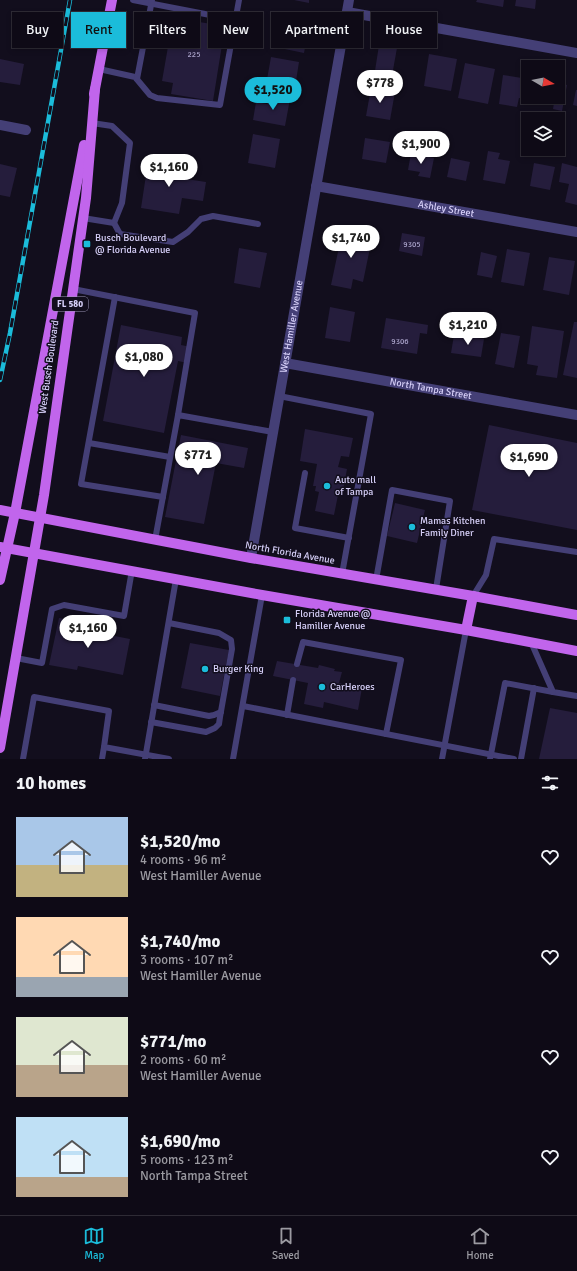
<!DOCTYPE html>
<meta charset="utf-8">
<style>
body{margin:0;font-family:Signika,sans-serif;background:#1c1823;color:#f1f3f6;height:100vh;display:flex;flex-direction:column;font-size:15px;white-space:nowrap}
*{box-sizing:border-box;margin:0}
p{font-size:13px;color:#9b9aa1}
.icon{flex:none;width:22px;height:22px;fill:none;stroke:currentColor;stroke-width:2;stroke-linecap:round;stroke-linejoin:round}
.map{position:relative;height:759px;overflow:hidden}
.panel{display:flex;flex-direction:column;background:#0e0a16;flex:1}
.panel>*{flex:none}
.hud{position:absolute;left:12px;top:12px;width:553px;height:36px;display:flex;gap:8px}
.needle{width:26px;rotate:100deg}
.buttons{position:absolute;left:521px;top:60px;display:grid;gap:8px}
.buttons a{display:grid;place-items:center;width:44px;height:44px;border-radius:0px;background:#0e0a16;box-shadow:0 2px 6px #0003,0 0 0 1px #2e2b35;font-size:20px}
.price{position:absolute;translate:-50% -34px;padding:0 9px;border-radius:14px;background:#fff;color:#222;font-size:13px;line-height:26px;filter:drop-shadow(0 1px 2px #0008)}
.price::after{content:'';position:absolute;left:50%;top:24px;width:12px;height:9px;margin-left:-6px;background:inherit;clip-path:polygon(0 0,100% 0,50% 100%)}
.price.active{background:#1bbcda;color:#111}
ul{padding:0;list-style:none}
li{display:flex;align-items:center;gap:12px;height:100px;padding:0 16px}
li span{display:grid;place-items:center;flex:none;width:112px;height:80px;border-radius:0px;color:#555}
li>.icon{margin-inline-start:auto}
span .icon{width:48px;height:48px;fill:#fffc;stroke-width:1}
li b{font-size:17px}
h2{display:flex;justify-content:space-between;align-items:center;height:48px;padding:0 16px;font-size:17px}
.chip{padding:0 14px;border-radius:0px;background:#0e0a16;box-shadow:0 2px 6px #0003,0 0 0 1px #2e2b35;font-size:14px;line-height:36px}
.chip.active{background:#1bbcda;color:#111}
.dock{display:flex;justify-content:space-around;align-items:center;height:56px;border-top:1px solid #2e2b35;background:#0e0a16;font-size:11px;color:#9b9aa1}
.dock a{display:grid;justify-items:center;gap:2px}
.dock .active{color:#1bbcda}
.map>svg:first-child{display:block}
.building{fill:#251d3c}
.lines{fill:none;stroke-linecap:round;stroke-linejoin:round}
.service{stroke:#443f76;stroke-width:6}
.minor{stroke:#443f76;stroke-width:10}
.primary{stroke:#c165ec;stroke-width:10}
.rail-casing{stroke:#1bbcda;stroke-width:4.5}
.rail{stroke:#120e1d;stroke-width:3;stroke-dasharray:9;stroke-linecap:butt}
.poi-dot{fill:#1bbcda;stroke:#120e1d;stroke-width:1.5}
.labels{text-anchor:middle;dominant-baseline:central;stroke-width:3;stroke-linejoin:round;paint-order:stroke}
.number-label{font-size:8px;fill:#aaa3ca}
.shield{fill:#120e1d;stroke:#9c96b7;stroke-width:1}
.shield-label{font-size:9px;font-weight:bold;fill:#d7d0f9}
.street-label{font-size:10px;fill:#d7d0f9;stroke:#120e1d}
.poi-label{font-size:10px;fill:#d7d0f9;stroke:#120e1d;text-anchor:start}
</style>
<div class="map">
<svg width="577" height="759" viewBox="0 0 577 759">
<rect width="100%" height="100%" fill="#120e1d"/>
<g class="building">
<path d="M294 0H309V3Z"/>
<path d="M477 0H504L503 7 476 2Z"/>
<path d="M516 0H536L535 9 515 6Z"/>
<path d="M173 18 225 26 213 101 171 94 173 83 162 81Z"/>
<path d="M283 33 307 37 304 53 280 48Z"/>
<path d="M379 45 397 48 391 81 374 77Z"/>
<path d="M429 54 457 59 451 91 424 86Z"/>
<path d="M271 57 299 62 296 81 286 79 285 88 266 85Z"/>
<path d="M0 59 24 64 20 85 0 82Z"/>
<path d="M465 63 495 69 488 104 458 98Z"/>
<path d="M503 75 528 79V99L519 98 517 107 499 104Z"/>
<path d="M558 83 567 85 562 111 553 109 554 103 538 99V97H558Z"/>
<path d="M371 88 395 92 390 120 366 116Z"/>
<path d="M576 90H577V106L573 105Z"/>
<path d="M269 95 290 99 285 126 253 120 256 102 267 104Z"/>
<path d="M253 134 280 139 275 168 248 163Z"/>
<path d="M365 138 390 142 386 163 362 159Z"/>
<path d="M488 151 500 153 498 159 510 161 505 184 483 180Z"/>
<path d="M411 153 434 158 430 178 418 176 420 172 408 170Z"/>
<path d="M451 158 470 162 466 181 447 177Z"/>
<path d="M148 162 188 167 186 179 206 182 203 201 182 198 179 214 141 208Z"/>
<path d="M534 163 555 167 550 190 530 186Z"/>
<path d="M562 163 577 167V205L565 202 569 184 559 182Z"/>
<path d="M0 164 17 168 10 197 0 195Z"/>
<path d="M343 228 363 232 361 242 371 243 363 282 353 279 351 289 331 285Z"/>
<path d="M402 233 425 237 422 256 399 251Z"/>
<path d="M239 248 267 253 260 288 234 283Z"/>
<path d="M507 249 530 253 524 286 501 282Z"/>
<path d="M481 252 497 256 492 278 477 275Z"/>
<path d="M549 257 575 261 569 295 543 290Z"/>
<path d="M330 307 355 312 350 342 325 338Z"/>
<path d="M386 318 428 325 427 334 420 333 417 354 381 348Z"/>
<path d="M574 322H577V378L563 375Z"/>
<path d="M121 325 182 337 181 345 191 347 188 363 178 361 164 433 103 421Z"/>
<path d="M532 326 564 331 557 378 536 375 538 366 527 364Z"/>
<path d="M501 333 520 336 514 368 495 364Z"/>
<path d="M454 335 484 339 481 357 451 353Z"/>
<path d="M489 425 577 443V530L472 510Z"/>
<path d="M305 429 353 438 349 457 341 456 338 467 347 469 342 496 338 495 334 515 315 511 319 492 315 491 316 486H313L317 464 300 461Z"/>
<path d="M181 435 248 448 244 468 216 463 204 524 165 517Z"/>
<path d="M395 503 425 510 417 543 387 536Z"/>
<path d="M59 618 85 623 84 630 130 639 123 675 78 666 77 670 49 665Z"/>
<path d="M190 643 229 650 220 696 181 688Z"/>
<path d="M277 661 318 668 319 665 335 669 334 671 342 672 339 683 362 688 358 710 324 702 323 708 304 704 308 683 273 676Z"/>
<path d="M550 708 577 713V759H539Z"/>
</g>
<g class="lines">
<g class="service">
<path d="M133 0 236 20"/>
<path d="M99 69 135 77 150 95 157 98 220 105 239 0"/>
<path d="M137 79 152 0"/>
<path d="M83 218 114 223 122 203 130 143 112 126 92 123"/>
<path d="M114 223 120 234 173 242 188 232 201 219 213 216 258 224"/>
<path d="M73 289 195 313 178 415"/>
<path d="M115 297 81 484 163 497"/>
<path d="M279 396 371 414 342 574"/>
<path d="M89 443 170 457"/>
<path d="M305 473 295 528 349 538"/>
<path d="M155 540 178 415 273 432"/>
<path d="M376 580 392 490 450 501 436 589"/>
<path d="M473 596 486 575 494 539 577 552"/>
<path d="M531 642 553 692 577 696"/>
<path d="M16 658 42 663 52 609 64 605 124 616 132 570"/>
<path d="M297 664 303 642 401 660 386 734"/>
<path d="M154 705 209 716 214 715 221 712"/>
<path d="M243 706 514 759"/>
<path d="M287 715 293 680"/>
<path d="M151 722 206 732 215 728 219 724 220 717 232 649 231 640 219 633 169 623"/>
<path d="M23 759 34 697 109 711 104 747 169 759"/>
<path d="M102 759 104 747"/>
<path d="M145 759 176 579"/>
<path d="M233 759 262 595"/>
<path d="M442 759 466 630"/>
<path d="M490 759 505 683 553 692"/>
<path d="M521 759 534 688"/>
</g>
<g class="minor">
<path d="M347 12 577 53"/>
<path d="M0 125 26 130"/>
<path id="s1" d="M316 186 577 232"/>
<path id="s2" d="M285 363 577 415"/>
<path id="s3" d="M251 558 349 0"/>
</g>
<g class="primary">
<path d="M94 94 112 0"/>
<path d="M0 510 251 558 473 596 577 615"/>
<path d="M0 547 262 595 466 630 577 651"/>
<path d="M0 580 15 513 84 145"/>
<path d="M466 630 473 596"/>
<path d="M0 748 44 495 86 198 95 89"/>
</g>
<g class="rail-casing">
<path id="rail" d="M0 380 10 333 70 0"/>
</g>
<use href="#rail" class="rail"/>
</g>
<g class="poi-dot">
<rect x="83" y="240" width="8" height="8" rx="2"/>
<circle cx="327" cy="486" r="4"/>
<circle cx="412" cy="527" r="4"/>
<rect x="283" y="616" width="8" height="8" rx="2"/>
<circle cx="205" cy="669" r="4"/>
<circle cx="322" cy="687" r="4"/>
</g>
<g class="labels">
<g class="number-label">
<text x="194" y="54">225</text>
<text x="412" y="244">9305</text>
<text x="400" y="341">9306</text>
</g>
<rect class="shield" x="52" y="297" width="36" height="14" rx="3"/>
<g class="shield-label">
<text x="70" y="304">FL 580</text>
</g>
<g class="street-label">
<text stroke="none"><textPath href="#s1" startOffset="132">Ashley Street</textPath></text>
<text stroke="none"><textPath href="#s3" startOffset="235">West Hamiller Avenue</textPath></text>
<text transform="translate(49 367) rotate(-82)">West Busch Boulevard</text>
<text stroke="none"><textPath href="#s2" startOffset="148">North Tampa Street</textPath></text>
<text transform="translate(290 553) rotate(10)">North Florida Avenue</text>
</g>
<g class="poi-label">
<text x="95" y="238">Busch Boulevard<tspan x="95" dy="12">@ Florida Avenue</tspan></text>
<text x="335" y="480">Auto mall<tspan x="335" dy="12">of Tampa</tspan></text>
<text x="420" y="521">Mamas Kitchen<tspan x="420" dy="12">Family Diner</tspan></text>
<text x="295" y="614">Florida Avenue @<tspan x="295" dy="12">Hamiller Avenue</tspan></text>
<text x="213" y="669">Burger King</text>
<text x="330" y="687">CarHeroes</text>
</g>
</g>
</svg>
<div class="buttons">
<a><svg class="needle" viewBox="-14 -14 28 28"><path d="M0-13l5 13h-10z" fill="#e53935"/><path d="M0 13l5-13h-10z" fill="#9b9aa1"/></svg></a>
<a><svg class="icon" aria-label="layers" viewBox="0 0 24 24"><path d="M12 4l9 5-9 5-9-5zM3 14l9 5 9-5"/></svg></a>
</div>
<b class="price" style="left:380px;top:104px">$778</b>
<b class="price active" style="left:273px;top:111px">$1,520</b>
<b class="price" style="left:421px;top:165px">$1,900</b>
<b class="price" style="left:169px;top:188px">$1,160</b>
<b class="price" style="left:351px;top:259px">$1,740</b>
<b class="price" style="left:468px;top:346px">$1,210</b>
<b class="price" style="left:144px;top:378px">$1,080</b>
<b class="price" style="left:198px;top:476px">$771</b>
<b class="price" style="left:529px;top:478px">$1,690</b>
<b class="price" style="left:88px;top:649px">$1,160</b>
<div class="hud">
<a class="chip">Buy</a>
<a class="chip active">Rent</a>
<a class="chip">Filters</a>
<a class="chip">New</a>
<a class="chip">Apartment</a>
<a class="chip">House</a>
</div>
</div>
<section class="panel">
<h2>10 homes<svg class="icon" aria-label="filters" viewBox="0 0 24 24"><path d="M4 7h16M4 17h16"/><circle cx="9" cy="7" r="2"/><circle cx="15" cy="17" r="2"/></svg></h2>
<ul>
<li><span style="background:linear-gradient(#a9c7e8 60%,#c2b280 0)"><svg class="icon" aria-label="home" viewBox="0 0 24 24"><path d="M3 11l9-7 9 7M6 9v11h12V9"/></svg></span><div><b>$1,520/mo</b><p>4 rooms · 96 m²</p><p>West Hamiller Avenue</p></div><svg class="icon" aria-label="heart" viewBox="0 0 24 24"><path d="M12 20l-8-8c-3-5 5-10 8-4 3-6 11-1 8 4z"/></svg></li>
<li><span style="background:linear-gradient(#ffd9b3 75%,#9aa5b1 0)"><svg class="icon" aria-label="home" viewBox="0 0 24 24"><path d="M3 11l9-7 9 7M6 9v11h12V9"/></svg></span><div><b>$1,740/mo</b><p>3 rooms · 107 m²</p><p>West Hamiller Avenue</p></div><svg class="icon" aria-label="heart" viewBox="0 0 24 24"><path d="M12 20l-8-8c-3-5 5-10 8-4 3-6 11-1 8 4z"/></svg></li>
<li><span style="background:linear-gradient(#dfe7d0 60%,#b9a48a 0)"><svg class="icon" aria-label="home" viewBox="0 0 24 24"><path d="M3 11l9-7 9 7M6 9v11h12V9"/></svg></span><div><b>$771/mo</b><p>2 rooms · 60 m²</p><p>West Hamiller Avenue</p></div><svg class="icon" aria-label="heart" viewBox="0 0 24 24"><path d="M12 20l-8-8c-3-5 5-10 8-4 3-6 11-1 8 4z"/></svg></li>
<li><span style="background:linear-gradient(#bfe0f5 75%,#b9a48a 0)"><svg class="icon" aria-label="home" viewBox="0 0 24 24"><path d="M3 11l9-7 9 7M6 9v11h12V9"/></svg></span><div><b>$1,690/mo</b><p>5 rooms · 123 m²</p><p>North Tampa Street</p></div><svg class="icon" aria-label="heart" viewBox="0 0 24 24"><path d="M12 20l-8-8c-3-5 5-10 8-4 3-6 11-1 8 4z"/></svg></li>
</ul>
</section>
<nav class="dock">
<a class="active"><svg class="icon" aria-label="map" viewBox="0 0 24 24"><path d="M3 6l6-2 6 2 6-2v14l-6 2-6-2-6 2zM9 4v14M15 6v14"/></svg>Map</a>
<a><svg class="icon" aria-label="saved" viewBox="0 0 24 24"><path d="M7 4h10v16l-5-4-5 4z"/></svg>Saved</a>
<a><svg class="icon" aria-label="home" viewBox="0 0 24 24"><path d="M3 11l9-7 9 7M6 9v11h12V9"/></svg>Home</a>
</nav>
